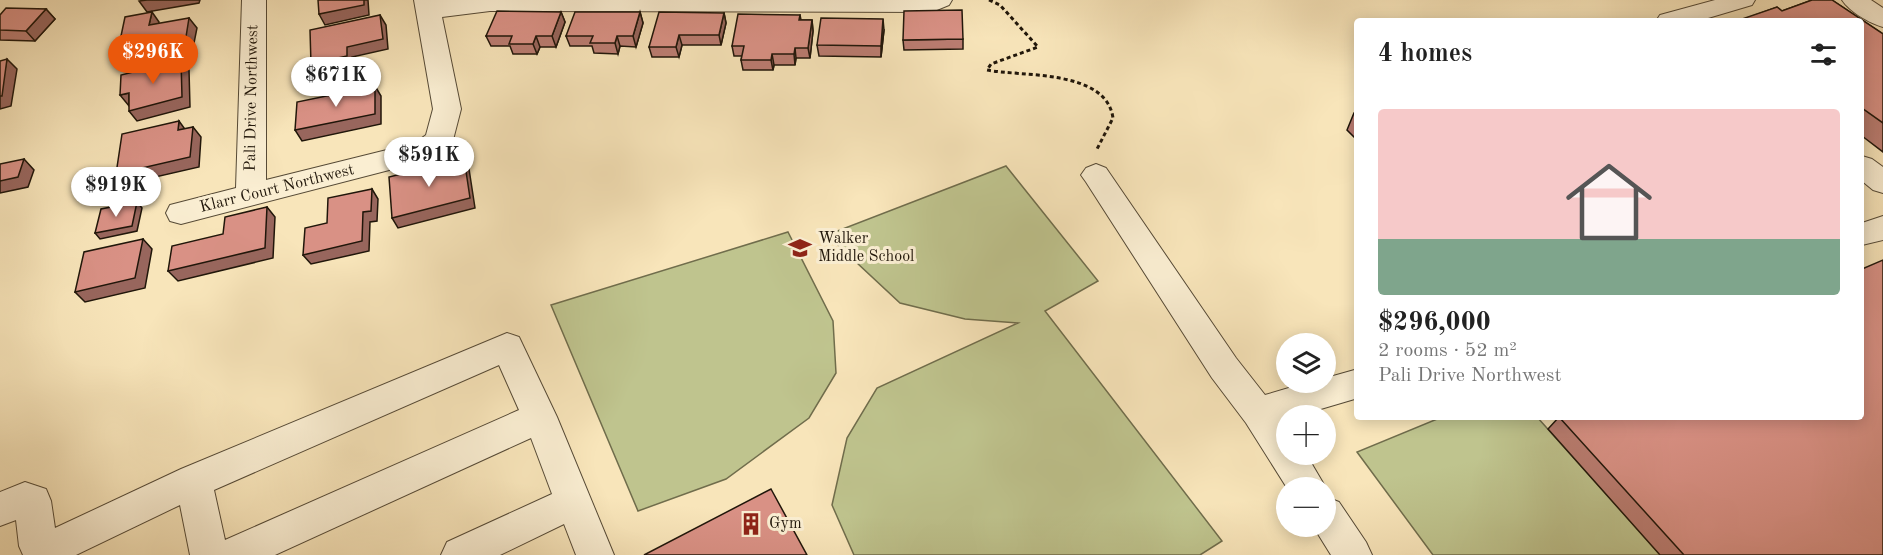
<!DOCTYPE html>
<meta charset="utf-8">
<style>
body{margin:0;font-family:"Old Standard TT",serif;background:#f2f2f2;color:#222;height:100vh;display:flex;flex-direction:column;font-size:22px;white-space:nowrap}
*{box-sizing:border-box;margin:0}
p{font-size:20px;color:#767676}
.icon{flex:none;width:33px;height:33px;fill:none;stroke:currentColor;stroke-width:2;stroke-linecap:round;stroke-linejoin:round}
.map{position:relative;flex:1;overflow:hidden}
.sheet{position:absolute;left:1354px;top:18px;width:510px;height:402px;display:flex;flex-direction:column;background:#fff;border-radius:6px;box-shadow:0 3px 15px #0003}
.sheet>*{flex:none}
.fabs{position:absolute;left:1276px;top:333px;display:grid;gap:12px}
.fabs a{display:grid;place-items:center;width:60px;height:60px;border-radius:50%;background:#fff;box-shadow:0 3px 15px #0003;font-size:30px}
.price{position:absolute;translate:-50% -51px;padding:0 14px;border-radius:21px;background:#fff;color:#222;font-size:20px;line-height:39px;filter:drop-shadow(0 2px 3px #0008)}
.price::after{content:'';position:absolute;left:50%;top:36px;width:18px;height:14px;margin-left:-9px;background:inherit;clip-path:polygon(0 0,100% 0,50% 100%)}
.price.on{background:#ea580c;color:#fff}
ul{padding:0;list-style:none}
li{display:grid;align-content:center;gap:12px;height:318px;padding:0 24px}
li+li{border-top:2px solid #e0e0e0}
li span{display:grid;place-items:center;height:186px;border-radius:6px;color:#555}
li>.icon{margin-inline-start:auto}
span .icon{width:108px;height:108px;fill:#fffc;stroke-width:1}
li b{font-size:26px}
h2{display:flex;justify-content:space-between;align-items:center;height:72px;padding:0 24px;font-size:26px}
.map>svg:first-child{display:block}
.green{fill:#bfc48e;stroke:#706d4c;stroke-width:1.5}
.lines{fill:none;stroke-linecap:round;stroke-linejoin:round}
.minor-casing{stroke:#564a36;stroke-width:2}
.path{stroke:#20160a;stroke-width:3;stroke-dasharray:4 3;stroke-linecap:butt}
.minor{fill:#faeed2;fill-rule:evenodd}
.wall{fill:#bb7d72;stroke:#20160a;stroke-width:1.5}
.shaded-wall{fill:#98665d;stroke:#20160a;stroke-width:1.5}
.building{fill:#d99185;stroke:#20160a;stroke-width:1.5}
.labels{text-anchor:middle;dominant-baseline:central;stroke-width:6;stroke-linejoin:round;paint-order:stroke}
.street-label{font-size:16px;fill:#20160a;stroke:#faeed2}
.poi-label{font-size:16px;fill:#20160a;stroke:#faeed2;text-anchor:start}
</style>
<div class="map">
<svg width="1883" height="555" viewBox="0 0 1883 555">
<rect width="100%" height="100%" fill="#f8e5ba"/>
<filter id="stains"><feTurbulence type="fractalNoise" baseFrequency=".00333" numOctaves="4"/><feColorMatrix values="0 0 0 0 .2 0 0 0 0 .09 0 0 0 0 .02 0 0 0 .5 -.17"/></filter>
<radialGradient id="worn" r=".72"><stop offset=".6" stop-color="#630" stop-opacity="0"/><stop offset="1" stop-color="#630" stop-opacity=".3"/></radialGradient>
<g class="green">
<path d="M1006 166 1098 281 1045 311 1222 541 1200 555H854L832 505 847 438 877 388 1018 323 965 319 900 303 827 235Z"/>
<path d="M788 232 833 321 836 373 809 418 726 479 638 511 551 305Z"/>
<path d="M1442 417H1537L1661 555H1433L1357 452Z"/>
</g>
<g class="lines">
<g class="minor-casing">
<g id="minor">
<path d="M242 0H266V180L415 143 426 135 433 109 414 0H952L949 5 932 12 490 11 442 17 461 109 453 140 449 147 434 158 424 161 181 224 170 221 166 213 170 205 236 188Z"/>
<path d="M1715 0H1755L1752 5 1698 21H1656L1660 15Z"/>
<path d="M1842 0H1871L1883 8V27C1869 23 1850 12 1842 0Z"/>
<path d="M1862 156 1872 159 1883 167V193L1873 190 1862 181Z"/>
<path d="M1096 164 1106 168 1236 358 1265 395 1309 382H1326V378L1358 369V398L1297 416H1287V418L1283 420 1287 426V454H1306L1326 488V489L1287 488 1246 423 1212 378 1086 182 1081 175 1086 168Z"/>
<path d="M1883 216V240L1862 245V223Z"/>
<path d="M507 333 519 337 557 417 614 555H576L564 524 500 555H441L447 542 552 494 531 438 275 555H190L180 505 76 555H23L19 546 16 520 0 526V492L25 482 46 489 51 501 55 528 181 469ZM499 365 519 410 225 540 214 490Z"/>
<path d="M1326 497 1339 502 1366 542 1372 555H1331L1313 526H1326Z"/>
</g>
</g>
<path class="path" d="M989 0 1000 5 1038 47 991 64 987 70C1022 77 1106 69 1113 118L1096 151"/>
<use href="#minor" class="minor"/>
</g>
<g class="wall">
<path d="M1812 0H1832L1883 34V152L1862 136V21H1739L1777 7 1782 11Z"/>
<path d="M46 9 55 19 35 41 0 40V15Z"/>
<path d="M561 12 565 22 556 47H540L537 54H513L510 46H491L486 36Z"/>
<path d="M640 12 643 23 636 47 620 46 618 54 594 53 592 46H570L566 36Z"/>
<path d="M724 13 726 23 721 45H682L679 57H652L649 47Z"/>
<path d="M800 15 801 20H812L813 31 810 58H796L795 65H774L773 70H743L741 60 742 56H734L732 46Z"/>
<path d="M884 30 881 57 819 56 817 45Z"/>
<path d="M963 39V49L904 50 903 40Z"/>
<path d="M1358 112V141L1347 130 1354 113Z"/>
<path d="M1559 417H1862L1883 555H1660L1548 429Z"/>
</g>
<g class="shaded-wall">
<path d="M147 0H200L199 3 147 12 139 1Z"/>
<path d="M364 0H368L369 15 325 25 319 14Z"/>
<path d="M46 9 55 19 35 41 26 31Z"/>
<path d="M152 12 159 22 157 35 149 25Z"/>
<path d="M561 12 565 22 556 47 552 36Z"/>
<path d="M640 12 643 23 636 47 633 36Z"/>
<path d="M724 13 726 23 721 45 719 35Z"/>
<path d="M380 15 386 25 388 49 352 57 353 66 318 74 311 64Z"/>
<path d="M189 18 197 28 192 53 125 66 117 55Z"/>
<path d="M883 19 884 30 881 57V46Z"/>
<path d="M812 20 813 31 810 58 808 48Z"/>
<path d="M679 35 682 45 679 57 676 47Z"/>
<path d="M536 36 540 47 537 54 533 44Z"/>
<path d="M617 36 620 46 618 54 615 43Z"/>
<path d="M795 48 796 58 795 65 794 54Z"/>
<path d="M772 54 774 65 773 70 771 60Z"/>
<path d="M7 59 17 69 11 106 0 109V96Z"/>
<path d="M181 60 189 70 190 107 137 121 129 111Z"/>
<path d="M375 86 381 96V124L302 141 295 130Z"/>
<path d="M129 93V106L120 95Z"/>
<path d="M179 121 187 132 178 130Z"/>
<path d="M193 127 201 137 199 167 125 184 116 174Z"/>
<path d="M464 158 469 169 475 208 398 228 392 218Z"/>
<path d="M24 159 34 170 28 187 0 193V181Z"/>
<path d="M372 189 378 199 377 221 370 222 369 251 311 264 303 255 363 212Z"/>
<path d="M137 202 142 208 137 231 100 239 95 233Z"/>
<path d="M267 207 275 217 273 258 178 281 168 271Z"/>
<path d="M143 239 152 249 145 288 85 302 75 292Z"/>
</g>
<g class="building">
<path d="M318 0H364V5L319 14Z"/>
<path d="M1812 0H1832L1883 34V123L1862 108V21H1740L1739 20 1777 7 1782 11Z"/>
<path d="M6 8 46 9 26 31 0 30V15Z"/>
<path d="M962 10 963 39 903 40 904 11Z"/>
<path d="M497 11 561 12 552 36H536L533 44H509L512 36H486Z"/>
<path d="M152 12 149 25 189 18 185 43 117 55 125 17Z"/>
<path d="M575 12H640L633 36H617L615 43H590L593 36H566Z"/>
<path d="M659 12 724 13 719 35H679L676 47H649Z"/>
<path d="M738 14 800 15 799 20H812L808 48H795L794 54H772L771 60H741L744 46H732Z"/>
<path d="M380 15 383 39 347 47V56L311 64 310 30Z"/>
<path d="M821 18 883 19 881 46 817 45Z"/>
<path d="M7 59 2 96H0V61Z"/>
<path d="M181 60 182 97 129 111V93L120 95 121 75Z"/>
<path d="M375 86V114L295 130 297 102Z"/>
<path d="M179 121 178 130 193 127 190 157 116 174 122 134Z"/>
<path d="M464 158 470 198 392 218 389 177Z"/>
<path d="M24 159 18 177 0 181V164Z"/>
<path d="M372 189 371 211 363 212 362 241 303 255 305 228 327 223 328 198Z"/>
<path d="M137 202 132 226 95 233 101 209Z"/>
<path d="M267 207 265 248 168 271 172 246 223 234 225 217Z"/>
<path d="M143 239 135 278 75 292 84 252Z"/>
<path d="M1883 260V555H1684L1559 417H1862V269Z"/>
<path d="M771 489 807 555H644Z"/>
</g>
<defs>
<g id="school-bare" transform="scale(1.8)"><path d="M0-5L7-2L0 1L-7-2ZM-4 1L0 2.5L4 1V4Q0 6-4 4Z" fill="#8f2418" stroke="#faeed2" stroke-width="2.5" paint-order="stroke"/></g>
<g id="building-bare" transform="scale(1.8)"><path d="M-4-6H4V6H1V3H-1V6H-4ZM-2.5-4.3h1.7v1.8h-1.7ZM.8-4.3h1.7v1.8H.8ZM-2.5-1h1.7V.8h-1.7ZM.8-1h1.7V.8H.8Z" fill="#8f2418" stroke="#faeed2" stroke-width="2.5" paint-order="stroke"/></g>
</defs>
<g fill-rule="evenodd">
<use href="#school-bare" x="800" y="248"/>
<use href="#building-bare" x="751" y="524"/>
</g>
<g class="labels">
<g class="street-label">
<text transform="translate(252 98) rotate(-89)">Pali Drive Northwest</text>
<text transform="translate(277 189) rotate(-14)">Klarr Court Northwest</text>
</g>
<g class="poi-label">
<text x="818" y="239">Walker<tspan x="818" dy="18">Middle School</tspan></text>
<text x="769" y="524">Gym</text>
</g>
</g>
<rect width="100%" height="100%" filter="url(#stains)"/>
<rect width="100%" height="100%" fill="url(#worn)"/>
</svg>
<div class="fabs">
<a><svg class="icon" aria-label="layers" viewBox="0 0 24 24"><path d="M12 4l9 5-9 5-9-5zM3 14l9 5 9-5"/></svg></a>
<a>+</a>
<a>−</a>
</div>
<b class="price on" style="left:153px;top:85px">$296K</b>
<b class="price" style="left:336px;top:108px">$671K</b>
<b class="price" style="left:429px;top:188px">$591K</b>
<b class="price" style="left:116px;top:218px">$919K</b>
<section class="sheet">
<h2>4 homes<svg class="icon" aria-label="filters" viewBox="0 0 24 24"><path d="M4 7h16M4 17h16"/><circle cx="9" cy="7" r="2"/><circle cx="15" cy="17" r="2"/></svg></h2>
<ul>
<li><span style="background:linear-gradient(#f6c9c9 70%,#7fa58c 0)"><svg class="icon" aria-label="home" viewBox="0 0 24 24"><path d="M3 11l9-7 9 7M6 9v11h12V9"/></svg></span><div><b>$296,000</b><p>2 rooms · 52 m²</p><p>Pali Drive Northwest</p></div></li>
</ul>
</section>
</div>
